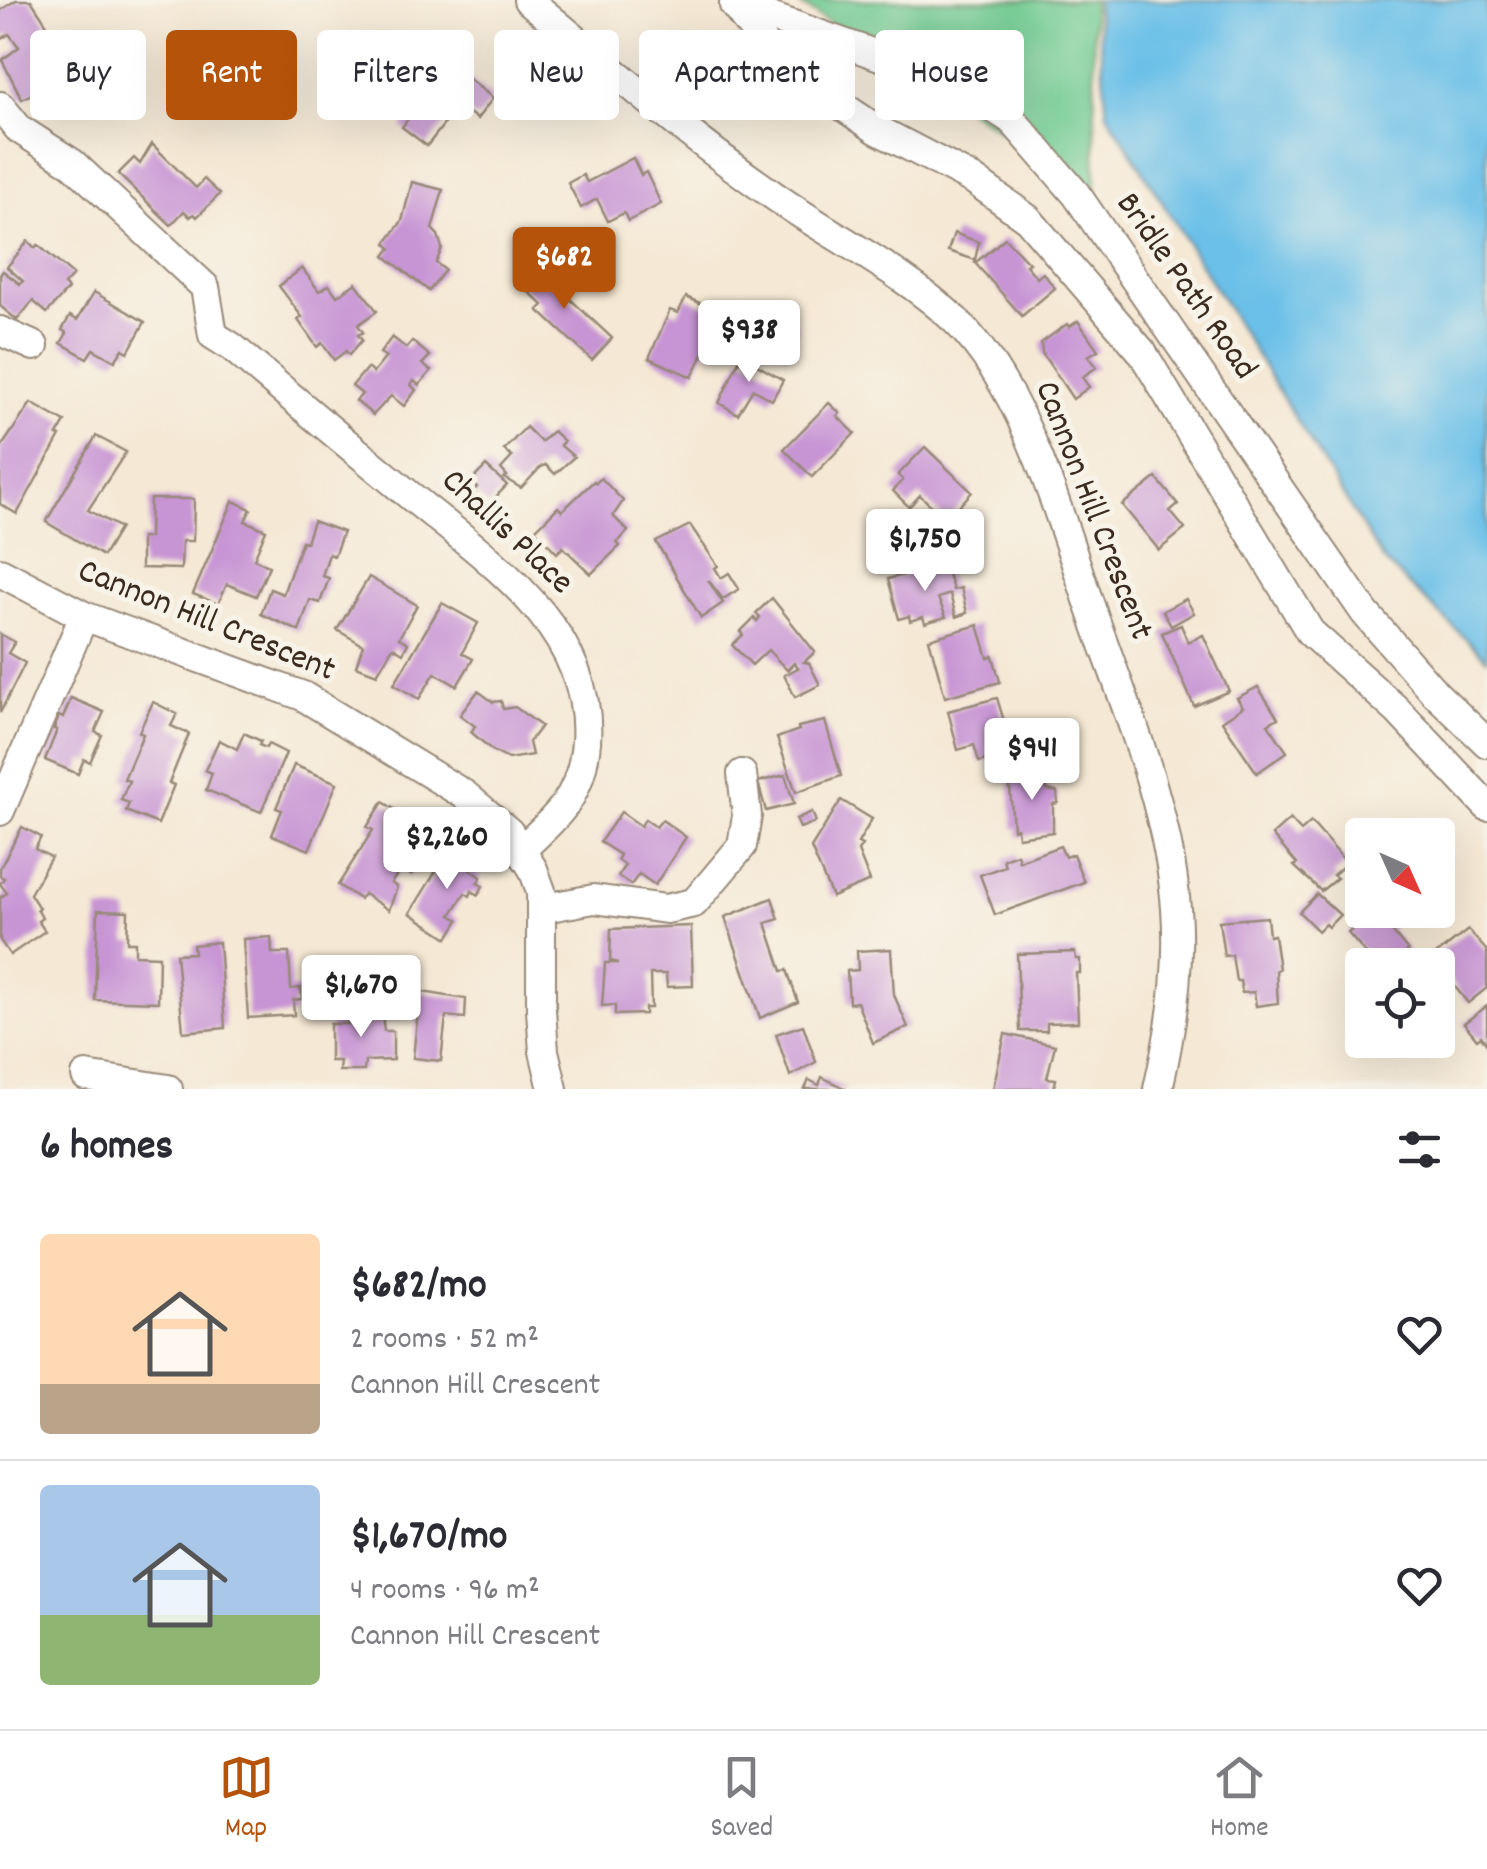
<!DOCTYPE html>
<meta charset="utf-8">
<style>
body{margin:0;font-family:Dekko,sans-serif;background:#f2f2f3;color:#2b2b33;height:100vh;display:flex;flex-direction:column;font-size:38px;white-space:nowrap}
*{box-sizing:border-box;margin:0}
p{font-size:32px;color:#7c7c81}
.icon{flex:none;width:55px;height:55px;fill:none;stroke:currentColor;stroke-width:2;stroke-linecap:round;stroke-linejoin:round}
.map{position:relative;height:1089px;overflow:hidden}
.details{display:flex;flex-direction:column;background:#fff;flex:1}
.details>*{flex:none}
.guide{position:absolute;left:30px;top:30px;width:1428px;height:90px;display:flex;gap:20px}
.needle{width:65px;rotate:135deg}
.controls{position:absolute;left:1345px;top:818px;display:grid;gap:20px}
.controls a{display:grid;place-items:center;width:110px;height:110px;border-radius:10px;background:#fff;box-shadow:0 10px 40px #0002;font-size:50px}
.price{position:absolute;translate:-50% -85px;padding:0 22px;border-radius:10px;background:#fff;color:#222;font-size:32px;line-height:65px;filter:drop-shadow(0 2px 5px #0008)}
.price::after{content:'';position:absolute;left:50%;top:60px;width:30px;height:22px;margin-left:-15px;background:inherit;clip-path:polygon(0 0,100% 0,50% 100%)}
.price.current{background:#b45309;color:#fff}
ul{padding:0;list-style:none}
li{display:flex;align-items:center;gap:30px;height:250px;padding:0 40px}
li+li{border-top:2px solid #e1e1e2}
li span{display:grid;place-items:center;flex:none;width:280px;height:200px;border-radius:10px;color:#555}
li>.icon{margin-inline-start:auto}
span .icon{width:120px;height:120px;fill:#fffc;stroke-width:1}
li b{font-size:42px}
h2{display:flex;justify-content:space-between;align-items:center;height:120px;padding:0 40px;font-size:42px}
.pill{padding:0 35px;border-radius:10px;background:#fff;box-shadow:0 10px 40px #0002;font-size:35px;line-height:90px}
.pill.current{background:#b45309;color:#fff}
.tab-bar{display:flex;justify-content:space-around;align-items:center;height:140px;border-top:2px solid #e1e1e2;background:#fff;font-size:28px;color:#7c7c81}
.tab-bar a{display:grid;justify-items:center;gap:5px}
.tab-bar .current{color:#b45309}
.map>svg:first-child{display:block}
.green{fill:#70ca91;stroke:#567a58;stroke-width:2.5}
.water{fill:#6bc0e8;stroke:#537583;stroke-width:2.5}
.building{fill:#c794d4}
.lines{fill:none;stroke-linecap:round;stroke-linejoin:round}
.minor-casing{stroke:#988979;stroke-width:32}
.minor{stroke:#fff;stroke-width:28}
.labels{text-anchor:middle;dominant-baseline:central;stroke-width:10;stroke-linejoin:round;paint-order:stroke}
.street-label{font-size:35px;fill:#3b2a1e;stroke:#f7f3e8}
</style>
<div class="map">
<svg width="1487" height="1089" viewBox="0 0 1487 1089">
<rect width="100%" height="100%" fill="#f7f3e8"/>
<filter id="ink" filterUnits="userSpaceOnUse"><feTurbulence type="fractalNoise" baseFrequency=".01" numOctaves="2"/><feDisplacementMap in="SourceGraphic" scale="20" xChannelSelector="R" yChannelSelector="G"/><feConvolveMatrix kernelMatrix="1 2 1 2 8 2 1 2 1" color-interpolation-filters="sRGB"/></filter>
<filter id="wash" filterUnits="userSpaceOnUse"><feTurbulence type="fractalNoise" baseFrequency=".0048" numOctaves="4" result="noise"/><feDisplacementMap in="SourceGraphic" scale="40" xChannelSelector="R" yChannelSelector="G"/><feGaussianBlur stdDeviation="2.25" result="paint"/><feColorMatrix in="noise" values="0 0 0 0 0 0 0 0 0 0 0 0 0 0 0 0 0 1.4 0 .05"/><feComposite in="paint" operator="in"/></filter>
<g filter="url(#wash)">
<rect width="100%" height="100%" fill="#f5e8d4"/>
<path class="green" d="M793 0H1093L1096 190Z"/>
<path class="water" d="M1096 0H1487V659L1383 560 1107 113Z"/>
<g id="blocks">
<g class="building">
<path d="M16 0H31L57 40 56 48 41 58 45 64 38 69 47 86 22 99 2 60 19 47 9 34 0 40V11Z"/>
<path d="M441 57 493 98 477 119 459 105 427 146 402 127 425 97 416 90Z"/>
<path d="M152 144 196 188 204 179 220 194 197 217 194 214 190 217 184 211 171 225 118 174 134 158 140 164Z"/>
<path d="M633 158 641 175 646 172 661 204 628 221 624 213 608 221 597 199 581 208 568 183 583 175 587 182Z"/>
<path d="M412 182 443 190 432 229 438 235 442 248 436 263 445 270 429 291 385 256 391 248 386 243 402 221Z"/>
<path d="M954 233 979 242 975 260 948 251Z"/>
<path d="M1005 238 1029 263 1026 265 1037 278 1043 273 1055 288 1022 316 975 263Z"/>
<path d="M28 241 35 248 38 245 73 275 64 285 68 289 47 313 33 301 17 320 0 306V275L3 271 20 284 23 281 7 267Z"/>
<path d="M535 261 556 279 553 283 612 338 592 360 538 310 543 305 517 281Z"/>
<path d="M302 268 319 291 329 285 337 296 356 283 377 311 358 325 363 332 358 335 362 340 349 355 346 351 334 360 322 343 317 347 298 320 302 317 279 286Z"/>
<path d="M94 292 145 322 128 352 123 349 115 361 93 349 87 358 61 343 67 333 62 330 70 316 77 320Z"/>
<path d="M686 297 723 313 692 377 649 358 670 310 678 313Z"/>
<path d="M768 319 797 325 791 354 753 347 756 331 766 333Z"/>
<path d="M1078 321 1098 350 1088 356 1097 367 1082 377 1089 387 1073 399 1042 353 1041 343 1067 324 1069 327Z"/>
<path d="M392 337 406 348 412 341 430 356 422 364 431 371 419 385 414 381 411 385 416 390 404 406 391 396 373 415 356 401 362 394 352 386 367 368 373 373 386 357 380 353Z"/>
<path d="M741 356 783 380 772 400 753 389 738 414 719 403Z"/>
<path d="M31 403 65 422 57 435 60 436 17 514 0 504V449Z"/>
<path d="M829 403 840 413 837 416 855 433 812 477 784 449Z"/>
<path d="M526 427 541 442 553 431 564 441 560 445 574 457 555 474 546 465 541 467 521 488 504 478 507 476 501 469 512 457 504 450Z"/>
<path d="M96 436 126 452 88 510 120 528 103 556 46 522Z"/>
<path d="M925 447 972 492 946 520 920 495 909 507 893 491 903 480 898 475Z"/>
<path d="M486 466 507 485 488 505 473 492 477 487 471 481Z"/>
<path d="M601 478 623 501 613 516 628 531 617 543 620 546 591 574 563 547 557 553 535 530 558 507 562 511 594 481 596 483Z"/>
<path d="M1156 478 1178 504 1170 511 1185 529 1159 550 1122 505Z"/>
<path d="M150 499H194L193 541H182L181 569 141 568V538H149Z"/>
<path d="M233 501 251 509 245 521 266 530 254 559 269 566 256 596 227 584 218 604 193 594Z"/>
<path d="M313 521 343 532 334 556 329 554 322 576 329 578 320 603 310 600 299 631 261 614 270 589 283 594 302 541 306 542Z"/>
<path d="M690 525 718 566 715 568 721 578 729 573 739 589 723 599 708 580 723 603 701 618 656 542Z"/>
<path d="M945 564 953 590 961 588 967 613 956 617 950 594 938 598 946 617 925 623 923 617 910 621 909 616 899 619 888 579Z"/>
<path d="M369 577 417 605 399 638 408 643 403 653 393 647 377 674 356 666 363 645 337 630Z"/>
<path d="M772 598 815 652 804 662 809 663 820 685 795 697 784 675 798 668 794 663 787 670 768 650 752 665 732 645 743 635 740 632 754 618 757 621 760 617 756 613Z"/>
<path d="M1186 599 1194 613 1171 626 1163 611Z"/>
<path d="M442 603 478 623 462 653 473 659 457 686 435 673 419 699 394 684Z"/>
<path d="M978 625 988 658 993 656 1000 682 945 697 929 639Z"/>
<path d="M1181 625 1188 642 1203 635 1229 691 1194 706 1162 633Z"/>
<path d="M0 634 15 642 8 653 25 663 0 713Z"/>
<path d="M1258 687 1278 718 1268 724 1287 752 1257 773 1222 721 1243 707 1237 698Z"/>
<path d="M478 691 493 702 501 701 503 709 515 707 541 726 529 742 532 755 508 759 493 751 471 732 475 726 460 715Z"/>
<path d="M71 698 104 712 95 732 102 735 90 762 84 759 78 774 45 760 57 730 54 729 59 716 63 718Z"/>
<path d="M997 698 1004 721 995 723 1001 756 979 762 974 745 958 750 948 711Z"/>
<path d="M153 702 177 714 171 726 189 734 169 783 174 785 158 824 126 811 129 803 121 800 129 781 124 779 143 734 139 732Z"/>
<path d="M825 721 841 776 796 792 777 738 799 730 798 727Z"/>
<path d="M244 733 261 741 259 745 266 748 268 744 286 753 261 812 206 790 212 773 205 770 219 740 237 749Z"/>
<path d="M294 765 337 783 309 850 272 835 282 810 276 808Z"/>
<path d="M1044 769 1047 790 1057 792 1058 803 1053 804V832L1018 837 1017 828 1013 829 1009 773Z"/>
<path d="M785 775 794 804 766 811 758 782Z"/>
<path d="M841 800 872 819 858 843 862 845 858 851 870 881 832 897 811 848Z"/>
<path d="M383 802 414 821 400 842 424 854 411 875 401 869 391 883 397 887 389 910 364 894 360 899 338 885 373 830 367 827Z"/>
<path d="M621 812 641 826 645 819 656 827 662 820 686 837 655 885 639 874 631 885 618 876 625 865 617 860 620 855 600 842Z"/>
<path d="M812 812 816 822 800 828 796 819Z"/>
<path d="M1290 819 1301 831 1311 822 1347 863 1333 875 1337 878 1321 891 1294 866 1297 864 1272 835Z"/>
<path d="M22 827 41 837 35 849 51 857 30 894 39 908 37 909 42 918 38 921 45 931 10 955 0 940V898L7 893 0 884 4 878 0 876V868Z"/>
<path d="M459 843 473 852 464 866 481 877 477 883 483 886 478 895 472 891 470 896 465 893 451 915 459 920 448 938 410 913 446 855 450 858Z"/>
<path d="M1060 846 1065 857 1073 854 1084 882 995 915 980 875 1005 866 1003 859 1017 854 1019 861Z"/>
<path d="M1317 894 1340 915 1328 927 1325 924 1318 931 1299 912Z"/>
<path d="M772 898 779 919 766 923 782 971 787 970 798 1002 760 1018 725 917Z"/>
<path d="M98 910 128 911 127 942H135V955L159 956 158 1002 95 1000Z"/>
<path d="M1375 910H1395L1402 918 1390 929 1408 951 1387 965H1366L1371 960 1348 933Z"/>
<path d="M1267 917 1269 936 1274 935 1279 969 1276 970 1278 1003 1256 1006 1254 992 1242 993 1240 981H1236L1232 955 1224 956 1219 921Z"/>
<path d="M691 926 693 986 667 987 666 974H650L651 1008H645V1014L615 1015V1005L602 1006 605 963H618L610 961 611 929Z"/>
<path d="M1468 930 1487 951V988L1468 1003 1432 958Z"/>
<path d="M271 937 272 953H289L291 989 301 988 302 999 293 1000 294 1015 248 1018 243 939Z"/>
<path d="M219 942 225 1028 183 1032 176 954 194 953 193 945Z"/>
<path d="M891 949 894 995 908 1027 873 1043 857 1002 849 1003 847 971 858 970 857 951Z"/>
<path d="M1075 952 1076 959H1080V973H1076L1078 1022 1047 1023V1031H1020L1017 954Z"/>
<path d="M404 989 466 999 465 1018 446 1016 441 1061 413 1058 418 1011 402 1009Z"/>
<path d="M1487 1006V1045L1481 1036 1477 1039 1464 1023Z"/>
<path d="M347 1007H381L384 1031H393V1060L365 1061 364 1071H339L340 1061H330V1024H348Z"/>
<path d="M803 1025 816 1062 790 1076 776 1034Z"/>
<path d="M1005 1034 1055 1045 1047 1078 1056 1079 1054 1089H993Z"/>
<path d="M1398 1040H1432L1410 1055Z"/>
<path d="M822 1077 846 1089H805L809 1080 819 1085Z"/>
</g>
</g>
</g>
<g filter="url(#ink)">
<use href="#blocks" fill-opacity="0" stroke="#988979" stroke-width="2.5"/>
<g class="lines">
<g class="minor-casing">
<g id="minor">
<path d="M528 0C607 65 685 134 770 193 830 236 902 270 956 321 1029 393 1061 525 1095 620 1125 704 1161 791 1173 880 1183 951 1174 1019 1158 1089"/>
<path d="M734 4 953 82 1012 120 1076 194 1365 613 1435 693 1487 743"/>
<path d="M734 5 778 62 876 129 974 180 1028 219 1142 352 1310 632 1397 710 1487 806"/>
<path d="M0 106 19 129 72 163 205 287 213 335 232 347C290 397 349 445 408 494 486 558 594 628 586 742 584 765 578 787 564 806 552 822 536 836 522 849"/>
<path d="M0 331 34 346"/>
<path d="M0 572 84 616 303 696 465 795 509 832 533 869 541 891V1010L544 1051 553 1089"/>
<path d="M0 811 84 616"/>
<path d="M544 908 594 899 666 909 694 903 742 846 747 816 742 774"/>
<path d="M86 1076 168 1089"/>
</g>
</g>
<use href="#minor" class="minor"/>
</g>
</g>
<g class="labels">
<g class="street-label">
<text transform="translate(1185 287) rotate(55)">Bridle Path Road</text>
<text transform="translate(1092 511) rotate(69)">Cannon Hill Crescent</text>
<text transform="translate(506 533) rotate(43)">Challis Place</text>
<text transform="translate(206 622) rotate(22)">Cannon Hill Crescent</text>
</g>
</g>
</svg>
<div class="controls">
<a><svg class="needle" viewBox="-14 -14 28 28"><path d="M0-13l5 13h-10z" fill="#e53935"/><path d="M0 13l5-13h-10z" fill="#7c7c81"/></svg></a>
<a><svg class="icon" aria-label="locate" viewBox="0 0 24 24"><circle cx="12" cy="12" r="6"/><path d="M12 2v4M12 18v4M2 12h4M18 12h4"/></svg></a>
</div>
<b class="price current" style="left:564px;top:312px">$682</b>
<b class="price" style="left:749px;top:385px">$938</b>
<b class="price" style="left:925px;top:594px">$1,750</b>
<b class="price" style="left:1032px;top:803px">$941</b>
<b class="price" style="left:447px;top:892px">$2,260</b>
<b class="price" style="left:361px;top:1040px">$1,670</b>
<div class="guide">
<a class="pill">Buy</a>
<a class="pill current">Rent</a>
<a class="pill">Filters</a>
<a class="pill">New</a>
<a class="pill">Apartment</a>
<a class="pill">House</a>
</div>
</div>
<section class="details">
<h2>6 homes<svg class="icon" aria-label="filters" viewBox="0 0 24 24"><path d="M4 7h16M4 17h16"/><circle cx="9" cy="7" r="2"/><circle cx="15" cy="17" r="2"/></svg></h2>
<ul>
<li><span style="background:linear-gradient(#ffd9b3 75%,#b9a48a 0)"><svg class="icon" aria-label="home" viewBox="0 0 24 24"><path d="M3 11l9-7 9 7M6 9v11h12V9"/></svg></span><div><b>$682/mo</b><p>2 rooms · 52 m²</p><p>Cannon Hill Crescent</p></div><svg class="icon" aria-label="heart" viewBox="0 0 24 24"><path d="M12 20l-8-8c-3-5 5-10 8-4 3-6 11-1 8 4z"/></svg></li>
<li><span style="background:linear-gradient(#a9c7e8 65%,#8fb573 0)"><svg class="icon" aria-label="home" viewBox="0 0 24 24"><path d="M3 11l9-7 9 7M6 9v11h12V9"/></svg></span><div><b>$1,670/mo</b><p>4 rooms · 96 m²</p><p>Cannon Hill Crescent</p></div><svg class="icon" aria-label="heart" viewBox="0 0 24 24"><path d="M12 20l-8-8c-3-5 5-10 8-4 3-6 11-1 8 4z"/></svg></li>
</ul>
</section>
<nav class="tab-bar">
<a class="current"><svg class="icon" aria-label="map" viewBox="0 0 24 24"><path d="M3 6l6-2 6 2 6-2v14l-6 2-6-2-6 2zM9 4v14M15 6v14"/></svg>Map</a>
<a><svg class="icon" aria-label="saved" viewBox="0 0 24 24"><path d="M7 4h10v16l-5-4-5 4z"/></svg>Saved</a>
<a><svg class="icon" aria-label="home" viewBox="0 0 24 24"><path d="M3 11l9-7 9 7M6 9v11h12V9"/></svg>Home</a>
</nav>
